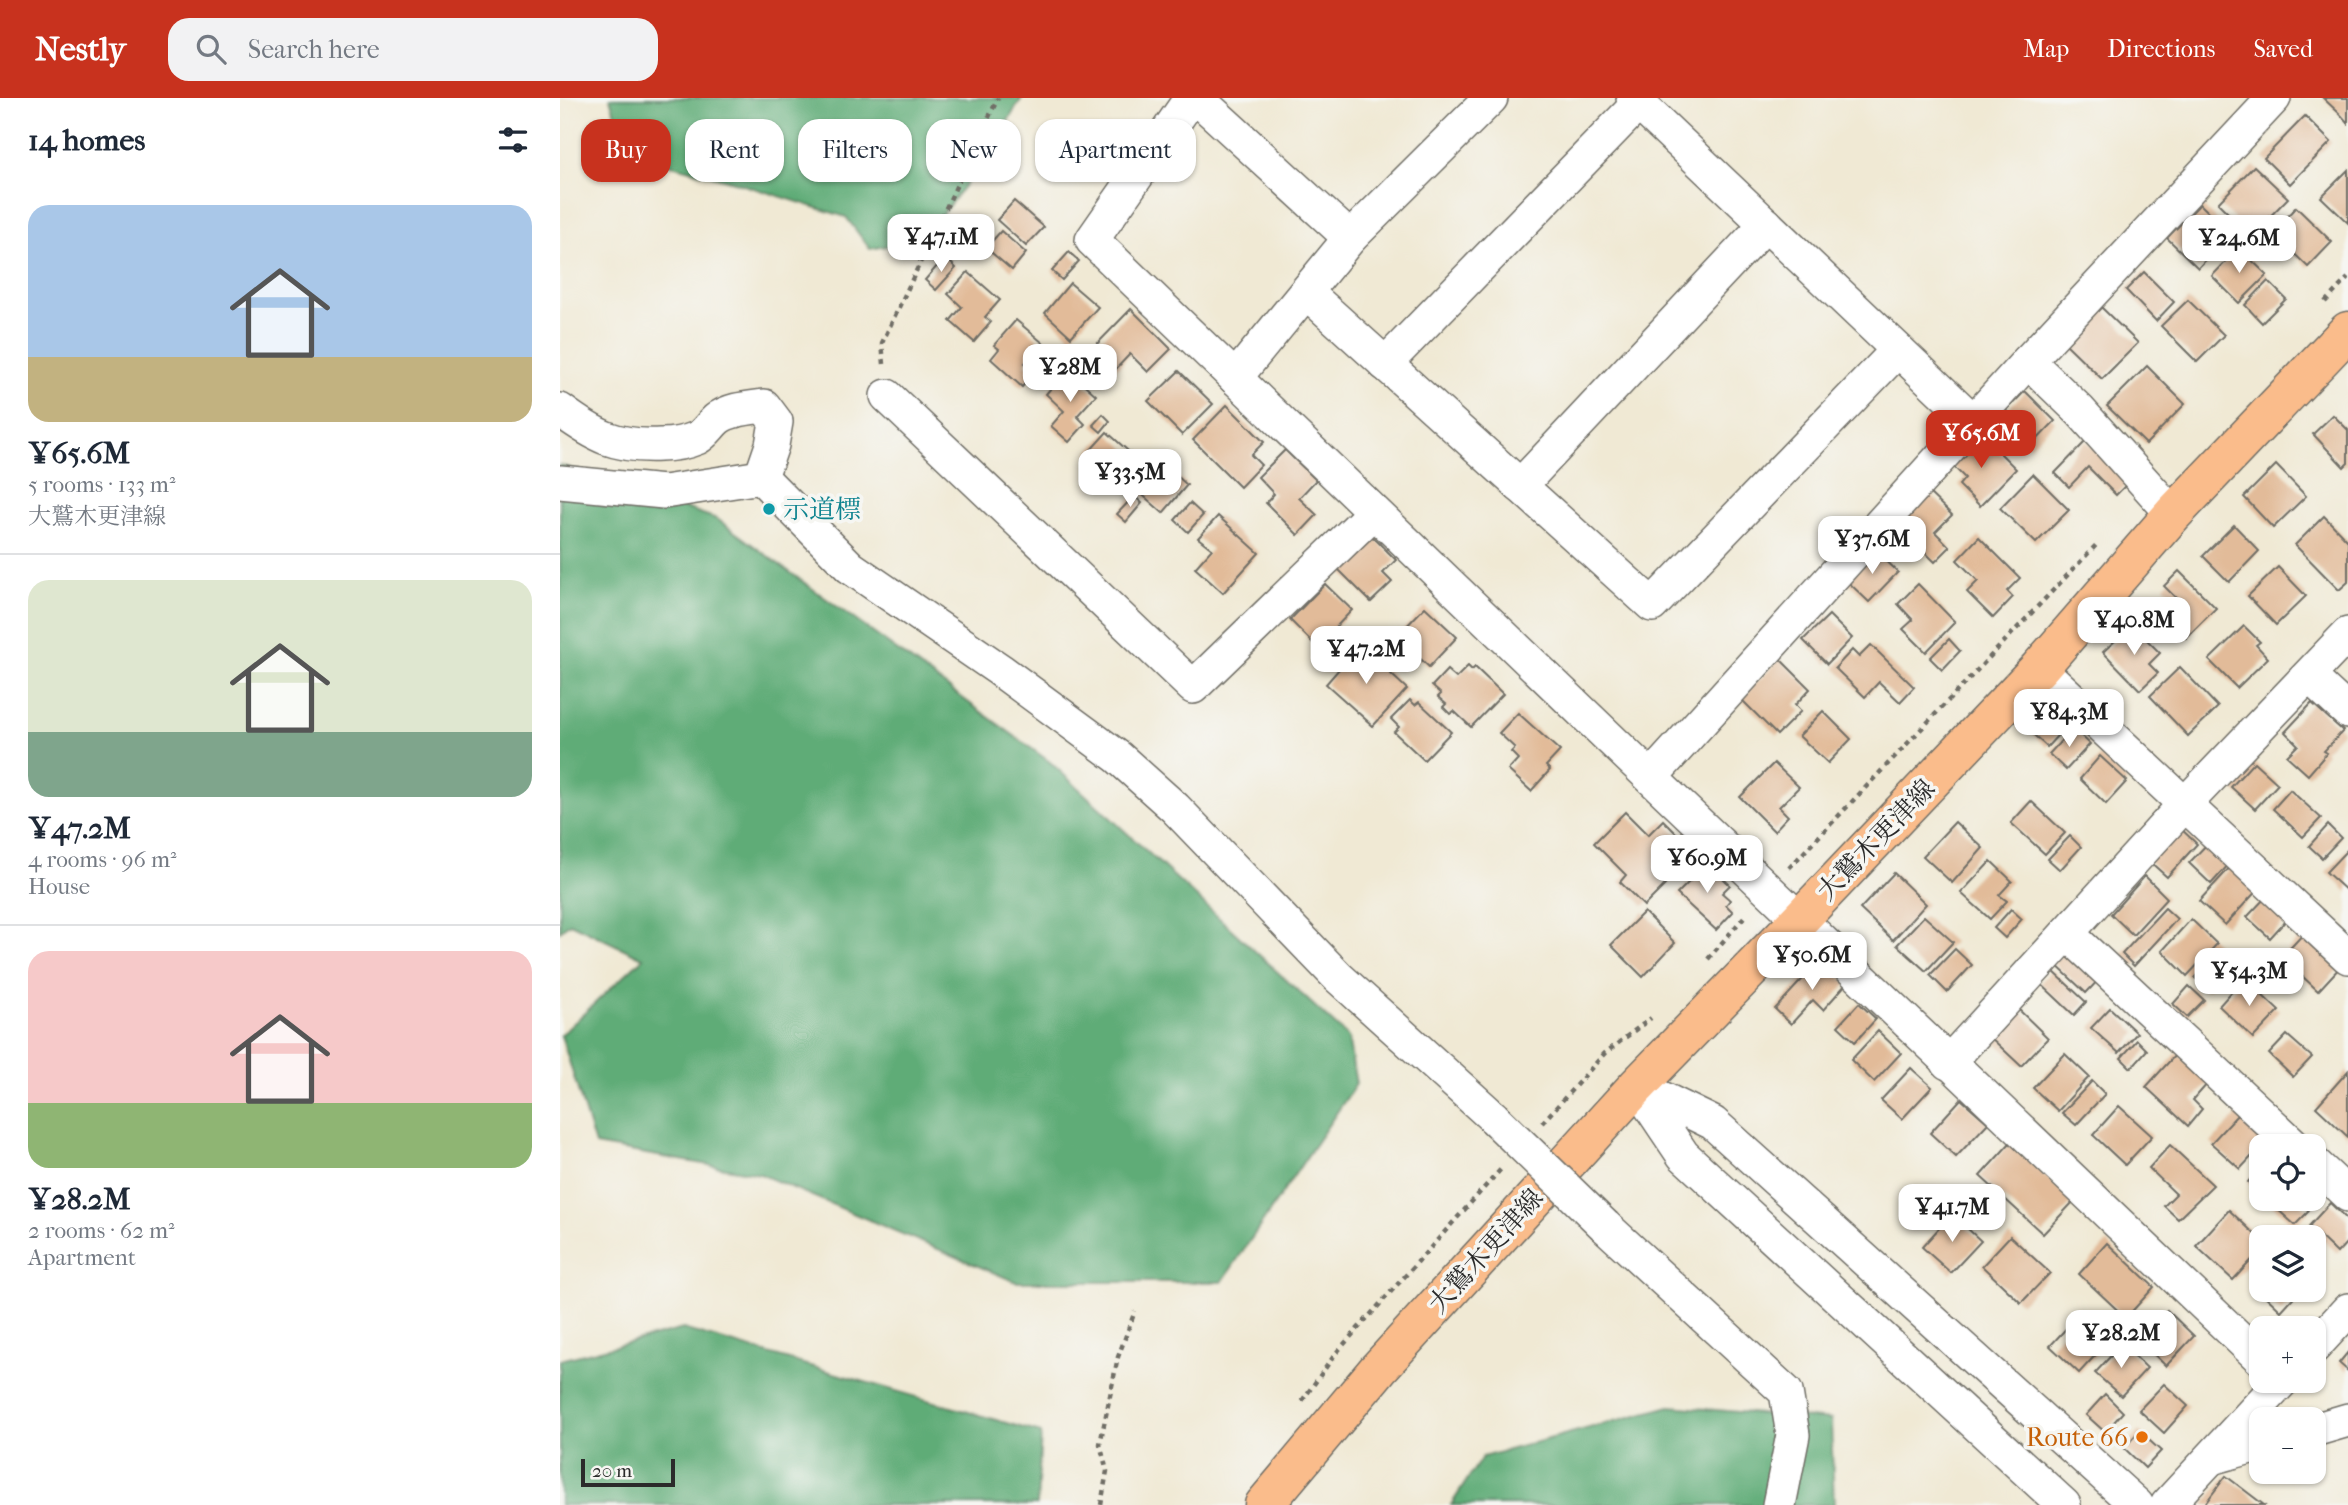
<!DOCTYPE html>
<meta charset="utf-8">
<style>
body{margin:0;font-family:"IM FELL French Canon","Noto Serif JP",serif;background:#f2f2f3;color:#1f2937;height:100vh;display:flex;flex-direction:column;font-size:26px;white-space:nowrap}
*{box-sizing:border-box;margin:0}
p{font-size:23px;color:#747a83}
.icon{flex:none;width:38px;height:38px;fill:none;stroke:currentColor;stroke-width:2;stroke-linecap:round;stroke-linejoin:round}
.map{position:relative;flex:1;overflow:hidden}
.sheet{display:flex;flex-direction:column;background:#fff;width:560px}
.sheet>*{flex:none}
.top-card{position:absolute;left:21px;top:21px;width:665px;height:63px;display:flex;gap:14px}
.buttons{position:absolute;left:1689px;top:1036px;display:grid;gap:14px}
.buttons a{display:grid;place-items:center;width:77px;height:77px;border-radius:14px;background:#fff;box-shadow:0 2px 5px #0004;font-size:35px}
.scale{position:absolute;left:21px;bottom:18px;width:94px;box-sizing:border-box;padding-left:7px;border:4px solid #2b2b2b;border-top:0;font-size:19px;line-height:24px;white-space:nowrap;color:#2b2b2b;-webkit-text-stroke:5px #f6f6f2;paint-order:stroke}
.price{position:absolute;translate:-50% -60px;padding:0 16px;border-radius:14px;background:#fff;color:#222;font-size:23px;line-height:46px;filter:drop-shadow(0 2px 4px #0008)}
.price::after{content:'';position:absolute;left:50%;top:42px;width:21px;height:16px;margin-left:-10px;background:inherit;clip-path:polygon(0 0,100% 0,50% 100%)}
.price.current{background:#c8321e;color:#fff}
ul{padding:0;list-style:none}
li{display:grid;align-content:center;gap:14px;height:371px;padding:0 28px}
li+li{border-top:2px solid #e0e1e3}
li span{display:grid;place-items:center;height:217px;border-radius:21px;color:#555}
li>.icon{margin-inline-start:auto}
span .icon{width:126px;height:126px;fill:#fffc;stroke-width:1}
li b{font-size:30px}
h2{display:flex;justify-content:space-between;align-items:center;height:84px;padding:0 28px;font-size:30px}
.pill{padding:0 24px;border-radius:21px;background:#fff;box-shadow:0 2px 5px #0004;font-size:24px;line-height:63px}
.pill.current{background:#c8321e;color:#fff}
header{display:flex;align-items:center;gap:42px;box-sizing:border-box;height:98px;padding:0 35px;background:#c8321e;color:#fff}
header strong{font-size:33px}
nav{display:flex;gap:38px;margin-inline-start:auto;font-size:24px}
.search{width:490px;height:63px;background:#f2f2f3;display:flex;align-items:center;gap:18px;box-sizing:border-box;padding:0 24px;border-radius:21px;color:#747a83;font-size:26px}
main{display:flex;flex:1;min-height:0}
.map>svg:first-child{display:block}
.forest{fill:#5eac77;stroke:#446c51;stroke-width:2}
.building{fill:#e2bb99}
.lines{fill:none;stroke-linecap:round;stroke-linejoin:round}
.minor-casing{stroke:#706e66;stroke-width:36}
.major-casing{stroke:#706e66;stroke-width:41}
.path{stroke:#706e66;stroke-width:4.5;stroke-dasharray:5 5;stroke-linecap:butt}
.minor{stroke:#fff;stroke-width:33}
.major{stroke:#fabc8b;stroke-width:38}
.minor-bridge-casing{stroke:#706e66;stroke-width:36;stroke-linecap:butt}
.minor-bridge{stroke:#fff;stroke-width:33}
.culture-dot{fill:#0f9aa8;stroke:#f6f6f2;stroke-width:2.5}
.food-dot{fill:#e8710a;stroke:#f6f6f2;stroke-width:2.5}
.labels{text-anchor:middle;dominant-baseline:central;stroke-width:7;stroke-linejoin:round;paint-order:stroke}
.culture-label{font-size:26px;fill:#0d838f;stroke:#f6f6f2;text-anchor:start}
.street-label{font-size:26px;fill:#2b2b2b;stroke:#f6f6f2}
.food-label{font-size:26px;fill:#c56008;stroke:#f6f6f2;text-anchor:end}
</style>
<header>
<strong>Nestly</strong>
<div class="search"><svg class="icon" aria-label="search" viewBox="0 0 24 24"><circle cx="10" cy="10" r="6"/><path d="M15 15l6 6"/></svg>Search here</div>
<nav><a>Map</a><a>Directions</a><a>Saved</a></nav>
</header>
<main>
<section class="sheet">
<h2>14 homes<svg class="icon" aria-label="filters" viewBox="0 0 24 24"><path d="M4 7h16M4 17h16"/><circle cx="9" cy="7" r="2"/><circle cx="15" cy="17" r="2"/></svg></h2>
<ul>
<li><span style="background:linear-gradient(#a9c7e8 70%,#c2b280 0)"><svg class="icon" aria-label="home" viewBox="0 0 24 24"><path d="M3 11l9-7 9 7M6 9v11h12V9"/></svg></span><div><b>¥65.6M</b><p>5 rooms · 133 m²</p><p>大鷲木更津線</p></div></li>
<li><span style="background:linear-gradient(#dfe7d0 70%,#7fa58c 0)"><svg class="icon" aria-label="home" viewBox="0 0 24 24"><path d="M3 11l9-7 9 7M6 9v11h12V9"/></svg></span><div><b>¥47.2M</b><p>4 rooms · 96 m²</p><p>House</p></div></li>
<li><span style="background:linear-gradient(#f6c9c9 70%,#8fb573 0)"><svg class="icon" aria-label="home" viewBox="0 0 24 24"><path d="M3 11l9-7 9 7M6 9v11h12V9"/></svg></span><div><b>¥28.2M</b><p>2 rooms · 62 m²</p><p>Apartment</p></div></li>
</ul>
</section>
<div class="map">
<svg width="1788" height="1407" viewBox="0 0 1788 1407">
<rect width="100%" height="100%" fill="#f6f6f2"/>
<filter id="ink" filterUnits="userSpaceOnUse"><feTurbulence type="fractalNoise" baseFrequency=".0143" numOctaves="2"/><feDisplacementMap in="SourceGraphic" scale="14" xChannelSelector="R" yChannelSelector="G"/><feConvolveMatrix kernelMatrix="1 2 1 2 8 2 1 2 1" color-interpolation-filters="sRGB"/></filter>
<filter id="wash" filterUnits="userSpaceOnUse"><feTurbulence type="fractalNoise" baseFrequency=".00686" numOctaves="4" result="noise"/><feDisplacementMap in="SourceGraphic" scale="28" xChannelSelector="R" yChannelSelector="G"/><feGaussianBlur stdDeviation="1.57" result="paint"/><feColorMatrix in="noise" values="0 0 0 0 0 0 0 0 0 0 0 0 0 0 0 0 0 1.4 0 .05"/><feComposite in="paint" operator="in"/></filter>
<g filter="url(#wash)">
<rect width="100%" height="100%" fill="#f0e9d4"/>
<g class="forest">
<path d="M50 0H462L422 65 363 141 310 151 286 119 171 83 67 55Z"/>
<path d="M0 367 157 421 490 664 788 939 796 986 662 1184H456L200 1076 35 1047 1 937 83 860 10 825 0 833Z"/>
<path d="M123 1231 481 1335 477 1407H0V1262Z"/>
<path d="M1110 1308 1271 1322 1274 1407H891L922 1359Z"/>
</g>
<g id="blocks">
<g class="building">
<path d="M1763 0H1788V25L1780 16Z"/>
<path d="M1745 18 1771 44 1730 86 1704 60Z"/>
<path d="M1694 68 1728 100 1691 138 1658 105Z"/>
<path d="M1788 72V125L1761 99Z"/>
<path d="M454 103 484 129 466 148 437 122Z"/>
<path d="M1640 106 1671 136 1638 170 1607 140Z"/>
<path d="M1736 109 1772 144 1748 169 1712 134Z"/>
<path d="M441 133 466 155 452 172 426 150Z"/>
<path d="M1679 150 1707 177 1679 205 1652 178Z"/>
<path d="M509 154 519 163 502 182 492 173Z"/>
<path d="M385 159 396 170 376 192 365 182Z"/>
<path d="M408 174 440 202 425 219 431 224 414 244 390 223 402 209 388 196Z"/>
<path d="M1584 174 1614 204 1596 223 1566 192Z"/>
<path d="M1708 183 1726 201 1702 225 1685 207Z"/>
<path d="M510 185 538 209 511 239 485 215Z"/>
<path d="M1628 202 1664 237 1637 264 1601 228Z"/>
<path d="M1541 209 1578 245 1542 281 1506 246Z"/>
<path d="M571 211 611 251 588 274 570 256 554 273 532 251Z"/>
<path d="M456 222 483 245 465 265 475 274 462 289 431 261 439 251 434 247Z"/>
<path d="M1587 268 1625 306 1586 346 1547 308Z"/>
<path d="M507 271 536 297 517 318 525 326 509 344 491 328 504 313 486 296Z"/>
<path d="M619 273 653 306 622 337 588 303Z"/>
<path d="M1465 293 1495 323 1470 349 1460 339 1455 343 1442 330 1447 325 1440 319Z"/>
<path d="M667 307 704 344 691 357 701 367 680 389 633 342Z"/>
<path d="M543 316 550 323 541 334 533 327Z"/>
<path d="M1773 317 1788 332V365L1784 369 1753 336Z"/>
<path d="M547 334 576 360 557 380 528 355Z"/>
<path d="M1414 339 1427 352 1432 347 1456 371 1420 408 1399 387 1405 380 1389 364Z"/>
<path d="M1526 343 1568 385 1556 397 1528 369 1509 389 1495 375Z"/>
<path d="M725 352 756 382 739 400 757 417 738 437 706 405 714 396 698 379Z"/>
<path d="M602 364 627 387 603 415 577 392Z"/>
<path d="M1716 367 1746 398 1713 430 1684 399Z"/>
<path d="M1473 376 1509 412 1476 445 1440 410Z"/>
<path d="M1367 393 1392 417 1375 434 1390 449 1375 464 1335 425Z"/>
<path d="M574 398 582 405 566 424 557 416Z"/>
<path d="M630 405 643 417 628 434 615 422Z"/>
<path d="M658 418 699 455 663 495 635 470 652 451 638 440Z"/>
<path d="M1764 418 1788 443V484L1779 492 1735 447Z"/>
<path d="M1674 427 1699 453 1669 484 1643 458Z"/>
<path d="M809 435 836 462 823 475 832 484 811 504 776 469Z"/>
<path d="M1419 439 1460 480 1447 493 1453 499 1433 520 1407 494 1418 483 1397 462Z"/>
<path d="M1316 453 1338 474 1309 504 1287 483Z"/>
<path d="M1718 469 1746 498 1716 527 1688 498Z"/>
<path d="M1619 473 1656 510 1626 540 1604 518 1619 503 1604 488Z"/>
<path d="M765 486 792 512 757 549 730 522Z"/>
<path d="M1358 486 1395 524 1366 554 1343 531 1353 522 1338 506Z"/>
<path d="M865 509 897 539 869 569 842 543 846 538 841 534Z"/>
<path d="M1269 517 1292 540 1267 566 1243 542Z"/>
<path d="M1572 527 1600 555 1589 566 1598 575 1580 592 1543 554Z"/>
<path d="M1684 528 1700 544 1696 547 1708 560 1677 590 1649 562Z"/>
<path d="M1389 541 1400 553 1382 572 1370 560Z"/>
<path d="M800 547 847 591 813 628 766 586Z"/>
<path d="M1311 547 1354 589 1340 604 1319 584 1305 599 1275 570 1292 552 1299 559Z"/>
<path d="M1220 561 1250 591 1235 607 1241 613 1217 637 1181 601Z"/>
<path d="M908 568 912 572 915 569 943 596 911 629 894 613 890 616 883 609 886 606 878 599 881 596 872 588 887 572 896 580Z"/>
<path d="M1620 569 1658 609 1628 638 1590 598Z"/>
<path d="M1493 596 1516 617 1487 649 1464 628Z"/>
<path d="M850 602 855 607 859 604 891 634 864 662 834 634 839 629 831 621Z"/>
<path d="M1752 605 1783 633 1764 653 1767 655 1748 677 1727 658 1738 647 1725 634Z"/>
<path d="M1263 613 1291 641 1268 665 1239 638Z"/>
<path d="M958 615 1000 653 986 668 990 672 971 693 948 672 958 661 951 654 955 650 939 635Z"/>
<path d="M1513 630 1530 646 1506 672 1489 656Z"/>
<path d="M1540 658 1567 683 1546 706 1520 681Z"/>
<path d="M1694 664 1718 686 1695 711 1671 689Z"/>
<path d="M1214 665 1239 689 1219 709 1228 718 1214 733 1180 699Z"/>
<path d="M1730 692 1761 720 1743 739 1713 711Z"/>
<path d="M1471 703 1505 735 1485 756 1451 725Z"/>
<path d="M1065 714 1088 737 1103 722 1131 750 1099 782 1105 787 1084 808 1060 784 1066 777 1034 745Z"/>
<path d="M1395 724 1423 750 1392 785 1363 758Z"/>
<path d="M1768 727 1781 740 1762 760 1749 748Z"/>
<path d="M1619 729 1637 746 1607 779 1588 762Z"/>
<path d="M1510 738 1521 749 1500 772 1488 761Z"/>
<path d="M1650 743 1671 764 1651 786 1629 765Z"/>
<path d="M1788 751V794L1766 774Z"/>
<path d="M1143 761 1170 787 1162 795 1170 802 1166 807 1173 814 1156 832 1117 796 1131 782 1127 778Z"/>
<path d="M1431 763 1452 783 1439 797 1447 803 1430 821 1401 795Z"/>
<path d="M1675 764 1701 788 1665 827 1639 803Z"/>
<path d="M1334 775 1366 806 1333 842 1300 811Z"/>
<path d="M1585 778 1607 800 1573 837 1551 816Z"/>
<path d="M1707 798 1729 819 1710 840 1687 819Z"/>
<path d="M1605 810 1617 821 1574 868 1562 856Z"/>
<path d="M1451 811 1462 821 1445 840 1434 830Z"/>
<path d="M1084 814 1115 845 1083 879 1051 847Z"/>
<path d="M1364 818 1393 844 1366 873 1337 847Z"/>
<path d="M1631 821 1657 846 1627 878 1602 853Z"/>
<path d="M1746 833 1782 867 1758 893 1722 859Z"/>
<path d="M1510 847 1543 877 1526 895 1494 865Z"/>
<path d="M1395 851 1412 867 1387 894 1370 877Z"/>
<path d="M1658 855 1670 866 1647 892 1635 880Z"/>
<path d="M1261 861 1287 885 1263 912 1253 902 1231 926 1215 911Z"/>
<path d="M1492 872 1526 904 1514 917 1480 885Z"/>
<path d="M1684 880 1719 913 1693 940 1659 908Z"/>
<path d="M1629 888 1644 902 1627 919 1613 906Z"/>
<path d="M1299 905 1316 921 1295 944 1278 928Z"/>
<path d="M1455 908 1488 940 1461 968 1428 937Z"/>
<path d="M1550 910 1577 935 1559 955 1531 930Z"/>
<path d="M1318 933 1341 955 1314 984 1291 962Z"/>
<path d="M1727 937 1752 959 1733 979 1709 956Z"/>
<path d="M1577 942 1587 952 1571 970 1561 960Z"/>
<path d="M1617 955 1648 985 1633 1002 1642 1011 1628 1028 1586 989Z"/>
<path d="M1505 956 1529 979 1498 1013 1473 990Z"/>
<path d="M1351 970 1372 989 1342 1021 1321 1002Z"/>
<path d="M1788 973V1039L1756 1009Z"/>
<path d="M1532 983 1545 996 1516 1027 1502 1015Z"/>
<path d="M1401 1001 1428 1025 1396 1059 1370 1035Z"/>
<path d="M1559 1008 1592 1038 1565 1067 1533 1037Z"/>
<path d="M1679 1015 1707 1042 1680 1071 1651 1045Z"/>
<path d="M1450 1045 1513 1104 1483 1136 1420 1078Z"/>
<path d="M1610 1047 1653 1087 1618 1121 1604 1108 1616 1096 1589 1070Z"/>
<path d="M1701 1069V1096L1688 1084Z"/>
<path d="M1706 1101H1743L1740 1104 1749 1113 1735 1127Z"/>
<path d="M1770 1105 1788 1122V1143L1777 1155 1749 1128Z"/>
<path d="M1669 1112 1701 1142V1152L1673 1182 1636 1148Z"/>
<path d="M1392 1116 1421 1143 1391 1175 1362 1149Z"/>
<path d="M1450 1138 1490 1175 1461 1205 1422 1168Z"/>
<path d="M1547 1145 1594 1189 1566 1220 1519 1176Z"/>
<path d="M1703 1192H1740L1721 1213 1701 1194Z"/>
<path d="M1607 1212 1634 1238 1606 1268 1579 1242Z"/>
<path d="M1513 1223 1542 1250 1519 1275 1490 1248Z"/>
<path d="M1562 1246 1587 1270 1561 1298 1535 1275Z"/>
<path d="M1788 1254V1273L1779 1265Z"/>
<path d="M1604 1286 1628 1308 1604 1335 1579 1312Z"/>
<path d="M1545 1296 1563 1314 1545 1334 1526 1317Z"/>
<path d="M1579 1333 1601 1353 1585 1370 1564 1350Z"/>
<path d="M1666 1378 1704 1407H1644Z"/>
</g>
</g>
</g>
<g filter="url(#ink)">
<use href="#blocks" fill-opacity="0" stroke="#706e66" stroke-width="2"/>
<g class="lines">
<g class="minor-casing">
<g id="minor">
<path d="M631 0 532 142C920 517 1309 890 1701 1261"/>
<path d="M637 0 790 140"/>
<path d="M1073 0 1414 324"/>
<path d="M746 194 1092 507 1338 252"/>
<path d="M1468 263 1520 313 1613 416"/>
<path d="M825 266 1079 5"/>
<path d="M675 280 790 140 931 0"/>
<path d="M327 298 633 589 814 414"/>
<path d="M0 312C35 338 55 349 100 347 112 347 125 345 137 340 145 336 150 327 157 321 169 311 189 310 204 308L216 324 212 347 201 379"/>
<path d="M201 379 290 469 440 572 558 659 615 710 778 879 934 1020"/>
<path d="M0 384 104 394 201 379"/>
<path d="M960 388 1206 126"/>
<path d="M1479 570 1788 859"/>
<path d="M1749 578 1788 614"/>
<path d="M1091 679 1468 263 1714 0"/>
<path d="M1507 835 1735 1048"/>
<path d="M1388 965 1625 706 1788 536"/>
<path d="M1077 988 1153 1025 1577 1407"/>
<path d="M1078 990 1123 1057 1504 1407"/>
<path d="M1754 1065 1788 1097"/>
<path d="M1045 1128 1226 1294 1233 1337 1219 1407"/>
<path d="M1754 1249 1788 1212"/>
<path d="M1754 1332 1788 1322"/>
<path d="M1651 1360 1701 1346"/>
<path d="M1607 1407 1722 1283"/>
</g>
</g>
<g class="major-casing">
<path id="major" d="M704 1407 819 1270 1077 988 1238 823 1479 570 1613 416 1788 233"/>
</g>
<g class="path">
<path d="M1765 204 1788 180"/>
<path d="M324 266 322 245 438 0"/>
<path d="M1229 770 1539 444"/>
<path d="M1148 861 1184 819"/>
<path d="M982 1025 1045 955 1091 920"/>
<path d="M742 1303 776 1255 941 1071"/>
<path d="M541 1407 547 1373 540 1346 558 1259 575 1213"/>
</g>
<use href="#minor" class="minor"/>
<use href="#major" class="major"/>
<g class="minor-bridge-casing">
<path id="minor-bridge" d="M934 1020 1045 1128"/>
</g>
<use href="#minor-bridge" class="minor-bridge"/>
</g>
</g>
<circle class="culture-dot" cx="209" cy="411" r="7"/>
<circle class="food-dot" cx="1582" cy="1339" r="7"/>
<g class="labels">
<g class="culture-label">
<text x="223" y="411">示道標</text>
</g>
<g class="street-label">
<text transform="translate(1316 742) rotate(-46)">大鷲木更津線</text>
<text transform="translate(926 1153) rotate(-48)">大鷲木更津線</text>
</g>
<g class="food-label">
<text x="1568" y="1339">Route 66</text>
</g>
</g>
</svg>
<div class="buttons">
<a><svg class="icon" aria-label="locate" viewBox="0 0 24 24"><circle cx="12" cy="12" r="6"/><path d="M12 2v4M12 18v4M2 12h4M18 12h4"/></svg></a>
<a><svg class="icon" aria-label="layers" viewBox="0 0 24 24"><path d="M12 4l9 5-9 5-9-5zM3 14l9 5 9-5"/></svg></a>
<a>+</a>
<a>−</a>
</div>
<div class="scale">20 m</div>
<b class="price" style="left:381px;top:176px">¥47.1M</b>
<b class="price" style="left:1679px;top:177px">¥24.6M</b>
<b class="price" style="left:510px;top:306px">¥28M</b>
<b class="price current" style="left:1421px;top:372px">¥65.6M</b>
<b class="price" style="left:570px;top:411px">¥33.5M</b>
<b class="price" style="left:1312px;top:478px">¥37.6M</b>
<b class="price" style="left:1574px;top:559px">¥40.8M</b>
<b class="price" style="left:806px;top:588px">¥47.2M</b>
<b class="price" style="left:1509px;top:651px">¥84.3M</b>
<b class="price" style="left:1147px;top:797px">¥60.9M</b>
<b class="price" style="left:1252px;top:894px">¥50.6M</b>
<b class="price" style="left:1689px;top:910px">¥54.3M</b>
<b class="price" style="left:1392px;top:1146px">¥41.7M</b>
<b class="price" style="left:1561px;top:1272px">¥28.2M</b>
<div class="top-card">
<a class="pill current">Buy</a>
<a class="pill">Rent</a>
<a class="pill">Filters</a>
<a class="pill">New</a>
<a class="pill">Apartment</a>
</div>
</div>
</main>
